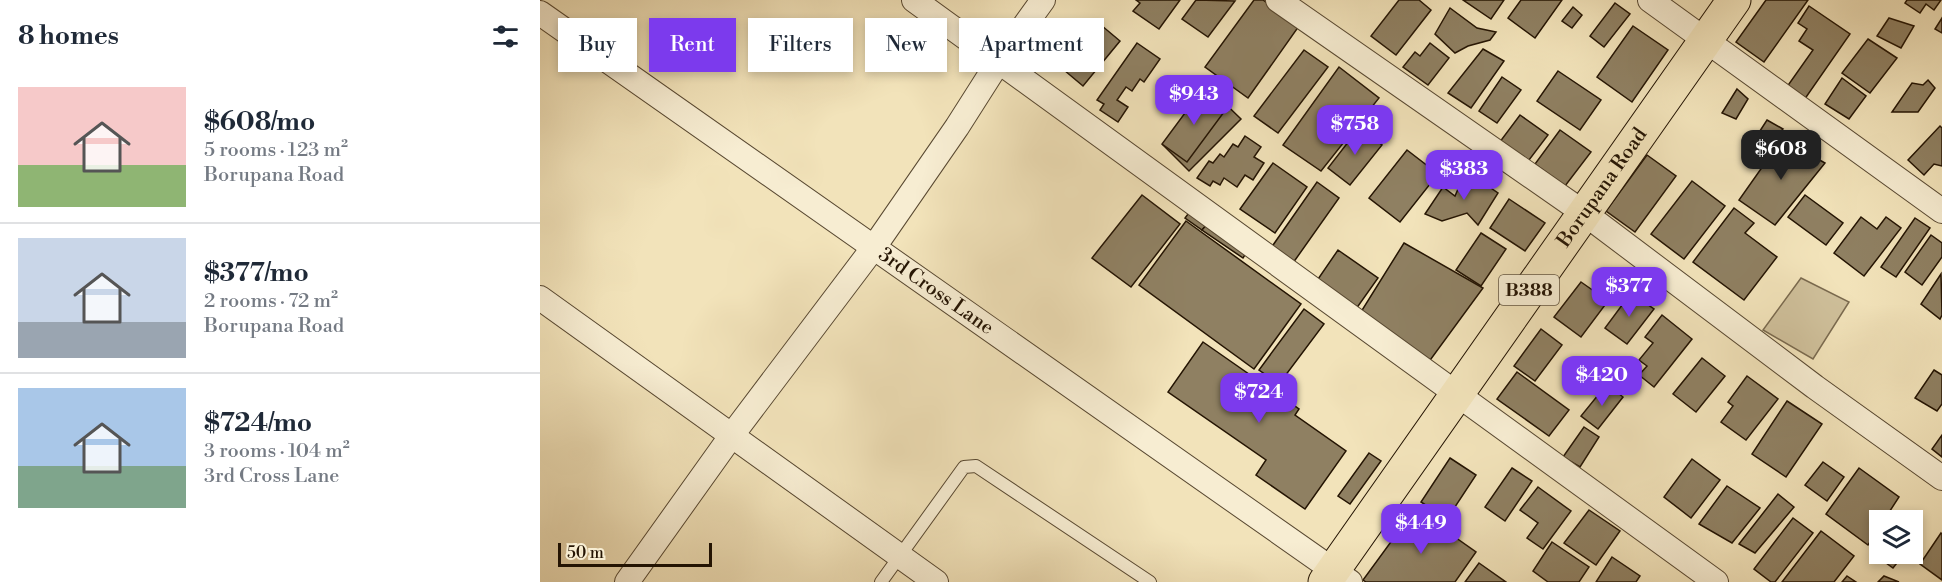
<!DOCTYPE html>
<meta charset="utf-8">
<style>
body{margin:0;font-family:"Libre Bodoni",serif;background:#f6f6f7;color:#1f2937;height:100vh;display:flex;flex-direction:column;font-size:22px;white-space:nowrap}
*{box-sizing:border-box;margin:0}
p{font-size:20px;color:#747a83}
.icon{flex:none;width:33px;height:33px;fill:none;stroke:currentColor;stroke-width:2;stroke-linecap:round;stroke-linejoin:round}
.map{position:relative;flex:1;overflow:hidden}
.sheet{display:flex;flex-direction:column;background:#fff;width:540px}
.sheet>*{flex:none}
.guide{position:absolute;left:18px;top:18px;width:570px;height:54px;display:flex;gap:12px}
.controls{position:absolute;left:1329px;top:510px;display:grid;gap:12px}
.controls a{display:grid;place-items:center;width:54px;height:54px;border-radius:0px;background:#fff;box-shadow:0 3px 9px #0003;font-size:30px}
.scale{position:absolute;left:18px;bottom:15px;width:154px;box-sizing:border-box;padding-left:6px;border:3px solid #241403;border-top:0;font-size:16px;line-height:21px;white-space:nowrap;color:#241403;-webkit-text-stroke:4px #f7edd2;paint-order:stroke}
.price{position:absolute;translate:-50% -51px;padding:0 14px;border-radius:12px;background:#7c3aed;color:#fff;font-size:20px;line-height:39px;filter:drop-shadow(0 2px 3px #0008)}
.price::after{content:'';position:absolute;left:50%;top:36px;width:18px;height:14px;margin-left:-9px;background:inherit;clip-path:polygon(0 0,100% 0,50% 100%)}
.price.active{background:#222;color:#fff}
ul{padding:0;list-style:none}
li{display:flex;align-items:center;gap:18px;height:150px;padding:0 18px}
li+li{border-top:2px solid #e0e1e3}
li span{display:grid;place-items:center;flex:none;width:168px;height:120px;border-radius:0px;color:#555}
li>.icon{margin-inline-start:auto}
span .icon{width:72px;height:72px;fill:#fffc;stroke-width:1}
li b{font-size:26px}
h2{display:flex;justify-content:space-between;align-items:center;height:72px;padding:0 18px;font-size:26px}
.tag{padding:0 21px;border-radius:0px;background:#fff;box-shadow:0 3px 9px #0003;font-size:21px;line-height:54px}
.tag.active{background:#7c3aed;color:#fff}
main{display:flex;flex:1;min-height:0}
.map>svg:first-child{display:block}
.green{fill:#cfc09b;stroke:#7a6a4f;stroke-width:1.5}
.building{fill:#8f8062;stroke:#241403;stroke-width:1.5}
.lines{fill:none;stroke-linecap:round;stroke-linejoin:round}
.lane-casing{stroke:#584831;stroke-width:14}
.street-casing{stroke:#584831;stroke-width:26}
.primary-casing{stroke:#241403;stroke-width:35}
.lane{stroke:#f7edd2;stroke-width:12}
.street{stroke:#f7edd2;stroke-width:24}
.primary{stroke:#f2e3ba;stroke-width:33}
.labels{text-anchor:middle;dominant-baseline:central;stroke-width:5;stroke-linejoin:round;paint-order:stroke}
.shield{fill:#f7edd2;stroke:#635541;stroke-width:1.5}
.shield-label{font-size:18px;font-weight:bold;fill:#241403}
.street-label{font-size:20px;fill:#241403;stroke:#f7edd2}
</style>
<main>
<section class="sheet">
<h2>8 homes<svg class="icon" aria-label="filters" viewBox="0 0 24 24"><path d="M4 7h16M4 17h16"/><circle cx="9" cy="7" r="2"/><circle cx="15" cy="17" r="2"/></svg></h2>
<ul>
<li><span style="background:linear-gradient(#f6c9c9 65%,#8fb573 0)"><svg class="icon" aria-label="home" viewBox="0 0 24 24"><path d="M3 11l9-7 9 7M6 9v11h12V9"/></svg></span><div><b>$608/mo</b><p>5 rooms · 123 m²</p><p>Borupana Road</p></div></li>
<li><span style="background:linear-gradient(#c9d6e8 70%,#9aa5b1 0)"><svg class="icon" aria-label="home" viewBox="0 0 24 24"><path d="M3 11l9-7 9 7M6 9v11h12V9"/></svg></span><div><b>$377/mo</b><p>2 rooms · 72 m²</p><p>Borupana Road</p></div></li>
<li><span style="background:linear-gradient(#a9c7e8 65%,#7fa58c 0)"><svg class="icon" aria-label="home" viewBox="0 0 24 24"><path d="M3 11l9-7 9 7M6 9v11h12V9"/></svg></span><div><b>$724/mo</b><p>3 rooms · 104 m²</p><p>3rd Cross Lane</p></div></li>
</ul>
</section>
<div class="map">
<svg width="1402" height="582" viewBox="0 0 1402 582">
<rect width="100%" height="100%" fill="#f2e3ba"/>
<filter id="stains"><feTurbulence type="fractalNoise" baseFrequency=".00333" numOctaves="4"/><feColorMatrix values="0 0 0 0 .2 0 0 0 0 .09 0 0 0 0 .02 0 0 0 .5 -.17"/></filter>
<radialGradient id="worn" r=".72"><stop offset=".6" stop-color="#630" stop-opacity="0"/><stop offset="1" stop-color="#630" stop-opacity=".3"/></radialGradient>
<path class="green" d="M1261 278 1309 302 1273 359 1223 330Z"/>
<g class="building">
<path d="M596 0H640L619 29 593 11 600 3Z"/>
<path d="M656 0 695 1 668 37 642 19Z"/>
<path d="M714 0H723L759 26 708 98 665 67Z"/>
<path d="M859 0H879L891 10 856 55 831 36Z"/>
<path d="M923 0H964L951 19Z"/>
<path d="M981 0H1022L995 38 968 18Z"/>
<path d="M1226 0H1268L1224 62 1196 42Z"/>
<path d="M1367 0H1401L1394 10 1386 4 1380 13 1365 3Z"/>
<path d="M1075 3 1090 14 1064 47 1050 36Z"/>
<path d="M1269 6 1310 34 1262 103 1244 91 1273 50 1259 41 1267 29 1258 23Z"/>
<path d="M1033 7 1042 15 1032 28 1022 21Z"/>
<path d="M910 8 937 28 956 32 950 40 928 46 915 53 895 34Z"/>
<path d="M1349 18 1374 26 1361 48 1337 36Z"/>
<path d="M1402 18V33L1395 29Z"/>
<path d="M555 20 580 41 543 86 518 65Z"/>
<path d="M1093 26 1128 50 1092 102 1057 77Z"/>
<path d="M1328 39 1357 58 1330 93 1302 73Z"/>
<path d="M597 43 620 59 604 82 600 79 592 91 586 87 577 100 588 107 578 122 560 110 564 104 557 100Z"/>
<path d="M890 43 909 58 888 85 863 67 875 52 880 56Z"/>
<path d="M943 49 964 61 931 108 908 93Z"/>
<path d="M764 50 788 67 738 133 714 116Z"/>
<path d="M799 67 839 98 781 171 743 145Z"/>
<path d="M1018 71 1061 100 1040 130 997 101Z"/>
<path d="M962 77 981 90 957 123 939 111Z"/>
<path d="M1302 78 1326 96 1309 119 1285 104Z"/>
<path d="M1388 80 1395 88 1378 112H1352L1372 83 1383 85Z"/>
<path d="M668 87 701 119 649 171 623 145Z"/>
<path d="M1197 89 1208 99 1196 119 1182 113Z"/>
<path d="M662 90 687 108 647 162 622 144Z"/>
<path d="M980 115 1008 135 986 164 959 143Z"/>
<path d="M1227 120 1243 129 1232 141 1218 134Z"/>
<path d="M1400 126 1402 128V166L1394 164 1384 175 1368 160Z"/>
<path d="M819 128 842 145 810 185 788 168Z"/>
<path d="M1020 130 1051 152 1025 186 995 164Z"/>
<path d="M705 136 721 147 714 157 724 163 713 180 705 175 697 187 684 178 680 185 673 181 670 186 657 178 669 161 673 163 680 154 684 157 693 144 698 147Z"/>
<path d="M1242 139 1285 163 1235 225 1199 200Z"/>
<path d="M867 150 898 174 860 222 829 198Z"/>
<path d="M1107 155 1136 176 1095 232 1066 211Z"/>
<path d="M733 163 767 187 735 233 700 209Z"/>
<path d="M926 171 958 193 938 225 927 213 902 221 885 214 903 187 915 196Z"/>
<path d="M1152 181 1185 206 1144 259 1111 234Z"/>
<path d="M777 182 799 198 753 263 731 248Z"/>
<path d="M602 195 640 224 591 287 552 258Z"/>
<path d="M1265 195 1303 223 1286 245 1248 217Z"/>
<path d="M969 199 1005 223 985 251 950 228Z"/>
<path d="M1194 208 1214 223 1205 233 1237 257 1204 300 1153 262Z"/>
<path d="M651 210 668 223 662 230 645 218Z"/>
<path d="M1321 217 1337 229 1346 217 1361 228 1324 276 1294 253Z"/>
<path d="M1375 218 1390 228 1356 277 1341 267Z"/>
<path d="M646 221 761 304 714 369 599 285Z"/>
<path d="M668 223 708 250 703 258 662 230Z"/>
<path d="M941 233 966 249 941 286 916 270Z"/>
<path d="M1391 235 1402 243V257L1382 285 1365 272Z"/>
<path d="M864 243 943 288 888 363 819 315Z"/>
<path d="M798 250 838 278 816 309 776 282Z"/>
<path d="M1401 274 1402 315 1400 319 1381 304Z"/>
<path d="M1041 282 1068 301 1041 337 1014 317Z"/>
<path d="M1091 293 1114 309 1087 344 1065 328Z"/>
<path d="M764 309 784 324 739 384 719 370Z"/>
<path d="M1122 315 1152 339 1114 387 1099 375 1107 366 1099 360 1113 343 1105 337Z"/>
<path d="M1001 329 1022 345 995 381 974 366Z"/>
<path d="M663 342 759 409 755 415 806 451 765 509 716 475 726 460 628 392Z"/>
<path d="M1162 358 1185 376 1156 412 1133 394Z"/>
<path d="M1394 370 1402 375V404L1397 411 1375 398Z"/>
<path d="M977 372 1029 410 1009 436 957 399Z"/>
<path d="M1207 376 1238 399 1206 440 1181 422 1193 406 1188 402Z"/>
<path d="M1067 384 1083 397 1058 429 1041 416Z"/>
<path d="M1247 401 1282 424 1246 477 1212 454Z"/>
<path d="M1044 427 1059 437 1040 467 1023 457Z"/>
<path d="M1402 435V457L1392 449Z"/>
<path d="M829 453 841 461 810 504 798 496Z"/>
<path d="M910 458 936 475 907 519 881 502Z"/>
<path d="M1152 459 1180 480 1151 518 1124 497Z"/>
<path d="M1283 462 1304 477 1287 501 1265 485Z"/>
<path d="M972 468 992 481 965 521 945 507Z"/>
<path d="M1319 468 1359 497 1344 520H1340V527L1328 545 1286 514Z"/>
<path d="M1187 486 1220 508 1192 543 1159 524Z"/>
<path d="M998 487 1031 511 1003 549 987 538 998 523 980 510Z"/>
<path d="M1238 494 1254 507 1215 553 1199 544Z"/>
<path d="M875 509 936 552 915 582H826L823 580Z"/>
<path d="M1049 510 1080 531 1056 565 1024 543Z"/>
<path d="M1253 518 1273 533 1235 582H1231L1214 569Z"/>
<path d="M1281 531 1314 556 1294 582H1242Z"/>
<path d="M1401 533 1402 534V580L1380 564Z"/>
<path d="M1340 540V554H1364L1353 568 1331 552Z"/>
<path d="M1012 542 1049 567 1039 582H1008L993 571Z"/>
<path d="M1072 557 1100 576 1096 582H1056Z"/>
<path d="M939 563 966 582H925Z"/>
<path d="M1307 576 1316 582H1302Z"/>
<path d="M1344 576 1359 582H1338Z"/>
</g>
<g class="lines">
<g class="lane-casing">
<path id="lane" d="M341 582 424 467 436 466 610 582"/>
</g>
<g class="street-casing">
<g id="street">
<path d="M374 0 1176 582"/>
<path d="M738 0 1044 213 1275 387 1402 478"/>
<path d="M1110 0 1402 211"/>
<path id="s1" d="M0 13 810 582"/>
<path d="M0 298 396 582"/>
<path d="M87 582 192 435 334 247 417 127 459 61 503 0"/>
</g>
</g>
<g class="primary-casing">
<g id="primary">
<path id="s2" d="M785 582 1194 0"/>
</g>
</g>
<use href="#lane" class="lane"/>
<use href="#street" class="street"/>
<use href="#primary" class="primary"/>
</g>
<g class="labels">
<rect class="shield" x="959" y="275" width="60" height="30" rx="4.5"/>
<g class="shield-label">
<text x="989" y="290">B388</text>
</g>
<g class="street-label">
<text stroke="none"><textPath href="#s2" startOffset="482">Borupana Road</textPath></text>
<text stroke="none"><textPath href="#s1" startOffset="484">3rd Cross Lane</textPath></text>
</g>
</g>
<rect width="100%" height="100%" filter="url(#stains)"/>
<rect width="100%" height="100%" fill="url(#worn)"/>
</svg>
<div class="controls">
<a><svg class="icon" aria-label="layers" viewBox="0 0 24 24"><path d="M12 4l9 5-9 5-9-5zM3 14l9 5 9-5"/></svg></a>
</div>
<div class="scale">50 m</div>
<b class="price" style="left:654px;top:126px">$943</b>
<b class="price" style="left:815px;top:156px">$758</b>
<b class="price active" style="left:1241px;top:181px">$608</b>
<b class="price" style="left:924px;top:201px">$383</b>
<b class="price" style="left:1089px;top:318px">$377</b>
<b class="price" style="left:1062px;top:407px">$420</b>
<b class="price" style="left:719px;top:424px">$724</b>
<b class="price" style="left:881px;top:555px">$449</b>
<div class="guide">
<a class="tag">Buy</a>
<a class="tag active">Rent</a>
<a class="tag">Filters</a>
<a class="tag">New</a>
<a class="tag">Apartment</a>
</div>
</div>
</main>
